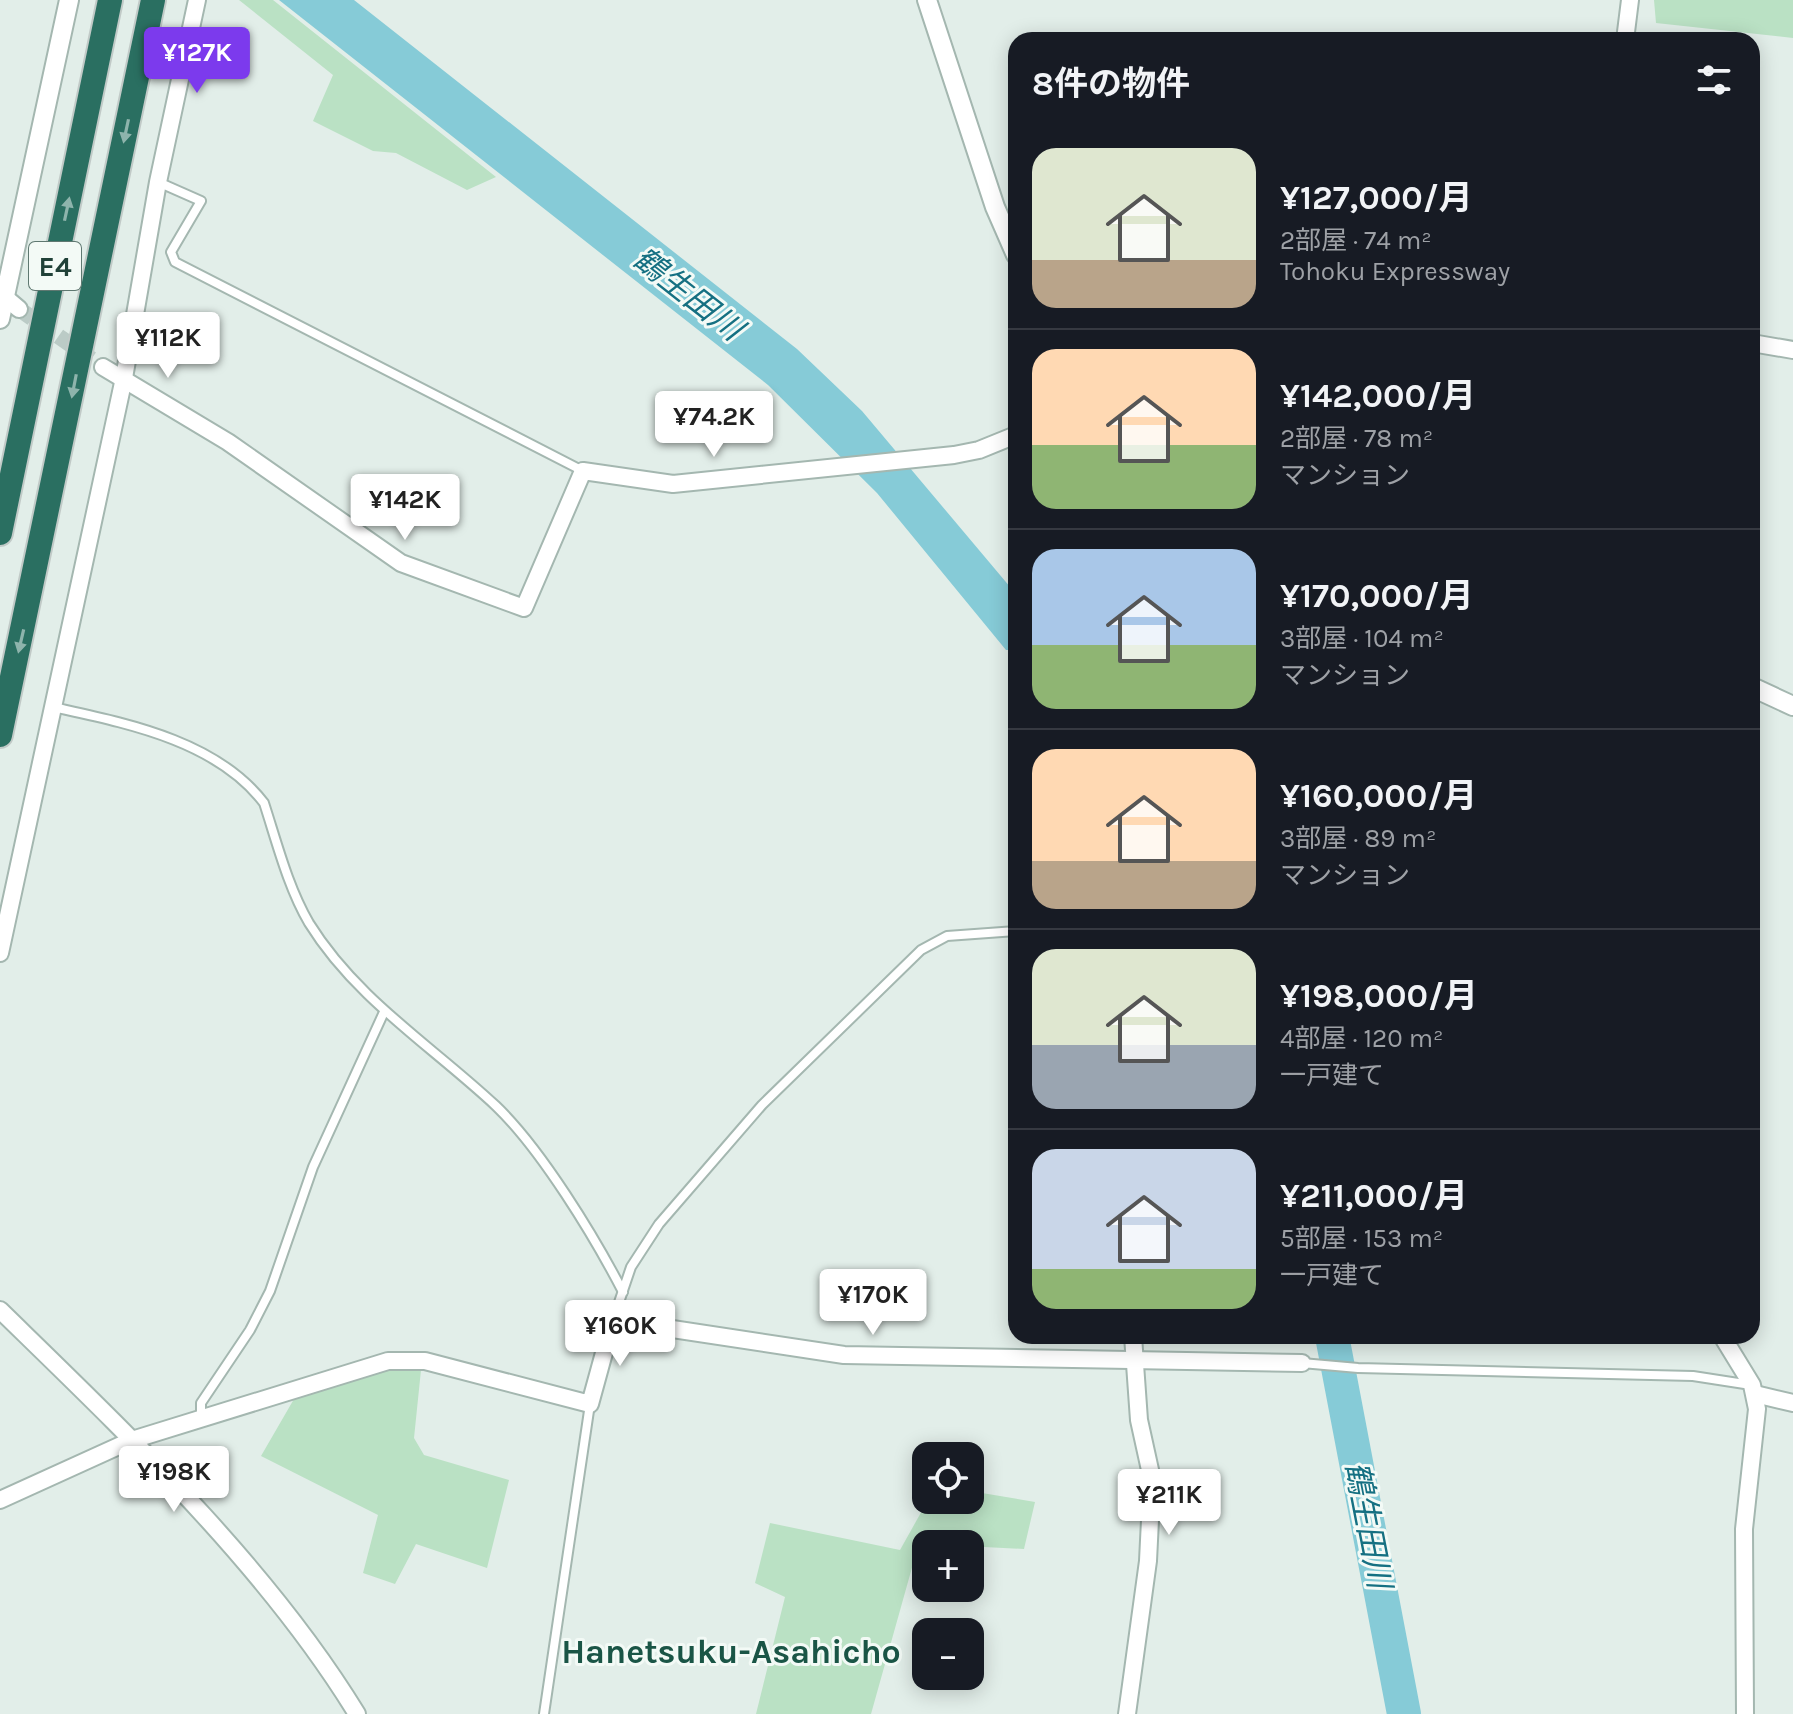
<!DOCTYPE html>
<html lang="ja">
<meta charset="utf-8">
<style>
body{margin:0;font-family:Karla,"Noto Sans JP",sans-serif;background:#20242c;color:#f1f3f6;height:100vh;display:flex;flex-direction:column;font-size:30px;white-space:nowrap}
*{box-sizing:border-box;margin:0}
p{font-size:26px;color:#9ea1a6}
.icon{flex:none;width:44px;height:44px;fill:none;stroke:currentColor;stroke-width:2;stroke-linecap:round;stroke-linejoin:round}
.map{position:relative;flex:1;overflow:hidden}
.drawer{position:absolute;left:1008px;top:32px;width:752px;height:1312px;display:flex;flex-direction:column;background:#171b24;border-radius:24px;box-shadow:0 4px 20px #0003}
.drawer>*{flex:none}
.buttons{position:absolute;left:912px;top:1442px;display:grid;gap:16px}
.buttons a{display:grid;place-items:center;width:72px;height:72px;border-radius:16px;background:#171b24;box-shadow:0 4px 20px #0003;font-size:40px}
.price{position:absolute;translate:-50% -68px;padding:0 18px;border-radius:8px;background:#fff;color:#222;font-size:26px;line-height:52px;filter:drop-shadow(0 2px 4px #0008)}
.price::after{content:'';position:absolute;left:50%;top:48px;width:24px;height:18px;margin-left:-12px;background:inherit;clip-path:polygon(0 0,100% 0,50% 100%)}
.price.active{background:#7c3aed;color:#fff}
ul{padding:0;list-style:none}
li{display:flex;align-items:center;gap:24px;height:200px;padding:0 24px}
li+li{border-top:2px solid #363941}
li span{display:grid;place-items:center;flex:none;width:224px;height:160px;border-radius:24px;color:#555}
li>.icon{margin-inline-start:auto}
span .icon{width:96px;height:96px;fill:#fffc;stroke-width:1}
li b{font-size:34px}
h2{display:flex;justify-content:space-between;align-items:center;height:96px;padding:0 24px;font-size:34px}
.map>svg:first-child{display:block}
.green{fill:#bae1c4}
.water{fill:#86cbd7}
.lines{fill:none;stroke-linecap:round;stroke-linejoin:round}
.river{stroke:#86cbd7;stroke-width:34}
.minor-tunnel{stroke:#bbcbc6;stroke-width:16;stroke-dasharray:16 8;stroke-linecap:butt}
.service-casing{stroke:#a4b7b0;stroke-width:12}
.minor-casing{stroke:#a4b7b0;stroke-width:20}
.tertiary-casing{stroke:#a4b7b0;stroke-width:22}
.motorway-casing{stroke:#c1cac7;stroke-width:28}
.service{stroke:#fff;stroke-width:8}
.minor{stroke:#fff;stroke-width:16}
.tertiary{stroke:#fff;stroke-width:18}
.motorway{stroke:#2a6f61;stroke-width:24}
.oneway{fill:#8eb4ac}
.labels{text-anchor:middle;dominant-baseline:central;stroke-width:6;stroke-linejoin:round;paint-order:stroke}
.shield{fill:#f3faf6;stroke:#5f7871;stroke-width:2}
.shield-label{font-size:28px;font-weight:bold;fill:#204138}
.water-label{font-size:32px;font-style:italic;fill:#157082;stroke:#f3faf6}
.quarter-label{font-size:34px;font-weight:bold;fill:#1a5546;stroke:#f3faf6}
</style>
<div class="map">
<svg width="1793" height="1714" viewBox="0 0 1793 1714">
<rect width="100%" height="100%" fill="#e2eee9"/>
<g class="green">
<path d="M239 0H273L496 177 467 190 396 153 373 151 313 121 333 75Z"/>
<path d="M1654 0H1793V38L1656 23Z"/>
<path d="M390 1369 421 1370 414 1438 424 1455 509 1480 487 1568 416 1544 395 1584 363 1573 378 1515 261 1456 294 1399Z"/>
<path d="M970 1491 1035 1502 1024 1549 926 1544 913 1564 871 1714H756L785 1597 755 1583 770 1523 900 1550 928 1500H970Z"/>
</g>
<path class="water" d="M279 0H354L797 349 862 411 1016 594V650H1006L877 493 768 385Z"/>
<g class="lines">
<path class="river" d="M1332 1336 1404 1714"/>
<path class="minor-tunnel" d="M19 309 103 367"/>
<g class="service-casing">
<g id="service">
<path d="M158 182 201 201 171 252 175 262 583 471"/>
<path d="M53 707C125 723 216 740 264 803 277 843 288 887 309 923 356 999 432 1046 496 1106 541 1149 594 1236 623 1292"/>
<path d="M613 1320 631 1267 659 1224 762 1105 921 950 947 936 1016 931"/>
<path d="M1302 1363 1358 1368 1693 1376 1751 1385"/>
<path d="M201 1417V1403L250 1330 270 1291 313 1167 384 1012"/>
<path d="M544 1714 590 1404"/>
</g>
</g>
<g class="minor-casing">
<g id="minor">
<path d="M1625 40 1630 0"/>
<path d="M0 293 19 309"/>
<path d="M1752 343 1793 350"/>
<path d="M103 367 228 442 401 563 524 608 583 471 673 484 954 455 979 450 1016 435"/>
<path d="M0 953 124 378 158 182 197 0"/>
<path d="M0 1310C124 1431 266 1565 357 1714"/>
<path d="M1722 1336 1752 1385 1757 1409 1744 1529 1745 1714"/>
<path d="M1755 1394 1793 1403"/>
<path d="M0 1500 132 1440 388 1361H425L590 1404 613 1320 844 1355 1302 1363"/>
<path d="M1127 1714 1148 1561 1152 1479 1139 1420 1133 1336"/>
</g>
</g>
<g class="tertiary-casing">
<g id="tertiary">
<path d="M927 0 995 207 1016 255"/>
<path d="M0 319 69 0"/>
<path d="M1752 687 1793 706"/>
</g>
</g>
<g class="motorway-casing">
<g id="motorway">
<path d="M0 533 110 0"/>
<path d="M0 735 153 0"/>
</g>
</g>
<use href="#service" class="service"/>
<use href="#minor" class="minor"/>
<use href="#tertiary" class="tertiary"/>
<use href="#motorway" class="motorway"/>
</g>
<defs><path id="oneway-solid" d="M-6-.8H1V-3.2L6.5 0L1 3.2V.8H-6Z" transform="scale(2)"/></defs>
<g class="oneway">
<use href="#oneway-solid" transform="translate(126 131) rotate(102)"/>
<use href="#oneway-solid" transform="translate(67 209) rotate(-78)"/>
<use href="#oneway-solid" transform="translate(74 386) rotate(101)"/>
<use href="#oneway-solid" transform="translate(21 641) rotate(103)"/>
</g>
<g class="labels">
<rect class="shield" x="29" y="242" width="52" height="48" rx="6"/>
<g class="shield-label">
<text x="55" y="266">E4</text>
</g>
<g class="water-label">
<text transform="translate(688 294) rotate(38)">鶴生田川</text>
<text transform="translate(1368 1525) rotate(79)">鶴生田川</text>
</g>
<g class="quarter-label">
<text x="731" y="1652">Hanetsuku-Asahicho</text>
</g>
</g>
</svg>
<div class="buttons">
<a><svg class="icon" aria-label="locate" viewBox="0 0 24 24"><circle cx="12" cy="12" r="6"/><path d="M12 2v4M12 18v4M2 12h4M18 12h4"/></svg></a>
<a>+</a>
<a>−</a>
</div>
<b class="price active" style="left:197px;top:95px">¥127K</b>
<b class="price" style="left:168px;top:380px">¥112K</b>
<b class="price" style="left:714px;top:459px">¥74.2K</b>
<b class="price" style="left:405px;top:542px">¥142K</b>
<b class="price" style="left:873px;top:1337px">¥170K</b>
<b class="price" style="left:620px;top:1368px">¥160K</b>
<b class="price" style="left:174px;top:1514px">¥198K</b>
<b class="price" style="left:1169px;top:1537px">¥211K</b>
<section class="drawer">
<h2>8件の物件<svg class="icon" aria-label="filters" viewBox="0 0 24 24"><path d="M4 7h16M4 17h16"/><circle cx="9" cy="7" r="2"/><circle cx="15" cy="17" r="2"/></svg></h2>
<ul>
<li><span style="background:linear-gradient(#dfe7d0 70%,#b9a48a 0)"><svg class="icon" aria-label="home" viewBox="0 0 24 24"><path d="M3 11l9-7 9 7M6 9v11h12V9"/></svg></span><div><b>¥127,000/月</b><p>2部屋 · 74 m²</p><p>Tohoku Expressway</p></div></li>
<li><span style="background:linear-gradient(#ffd9b3 60%,#8fb573 0)"><svg class="icon" aria-label="home" viewBox="0 0 24 24"><path d="M3 11l9-7 9 7M6 9v11h12V9"/></svg></span><div><b>¥142,000/月</b><p>2部屋 · 78 m²</p><p>マンション</p></div></li>
<li><span style="background:linear-gradient(#a9c7e8 60%,#8fb573 0)"><svg class="icon" aria-label="home" viewBox="0 0 24 24"><path d="M3 11l9-7 9 7M6 9v11h12V9"/></svg></span><div><b>¥170,000/月</b><p>3部屋 · 104 m²</p><p>マンション</p></div></li>
<li><span style="background:linear-gradient(#ffd9b3 70%,#b9a48a 0)"><svg class="icon" aria-label="home" viewBox="0 0 24 24"><path d="M3 11l9-7 9 7M6 9v11h12V9"/></svg></span><div><b>¥160,000/月</b><p>3部屋 · 89 m²</p><p>マンション</p></div></li>
<li><span style="background:linear-gradient(#dfe7d0 60%,#9aa5b1 0)"><svg class="icon" aria-label="home" viewBox="0 0 24 24"><path d="M3 11l9-7 9 7M6 9v11h12V9"/></svg></span><div><b>¥198,000/月</b><p>4部屋 · 120 m²</p><p>一戸建て</p></div></li>
<li><span style="background:linear-gradient(#c9d6e8 75%,#8fb573 0)"><svg class="icon" aria-label="home" viewBox="0 0 24 24"><path d="M3 11l9-7 9 7M6 9v11h12V9"/></svg></span><div><b>¥211,000/月</b><p>5部屋 · 153 m²</p><p>一戸建て</p></div></li>
</ul>
</section>
</div>
